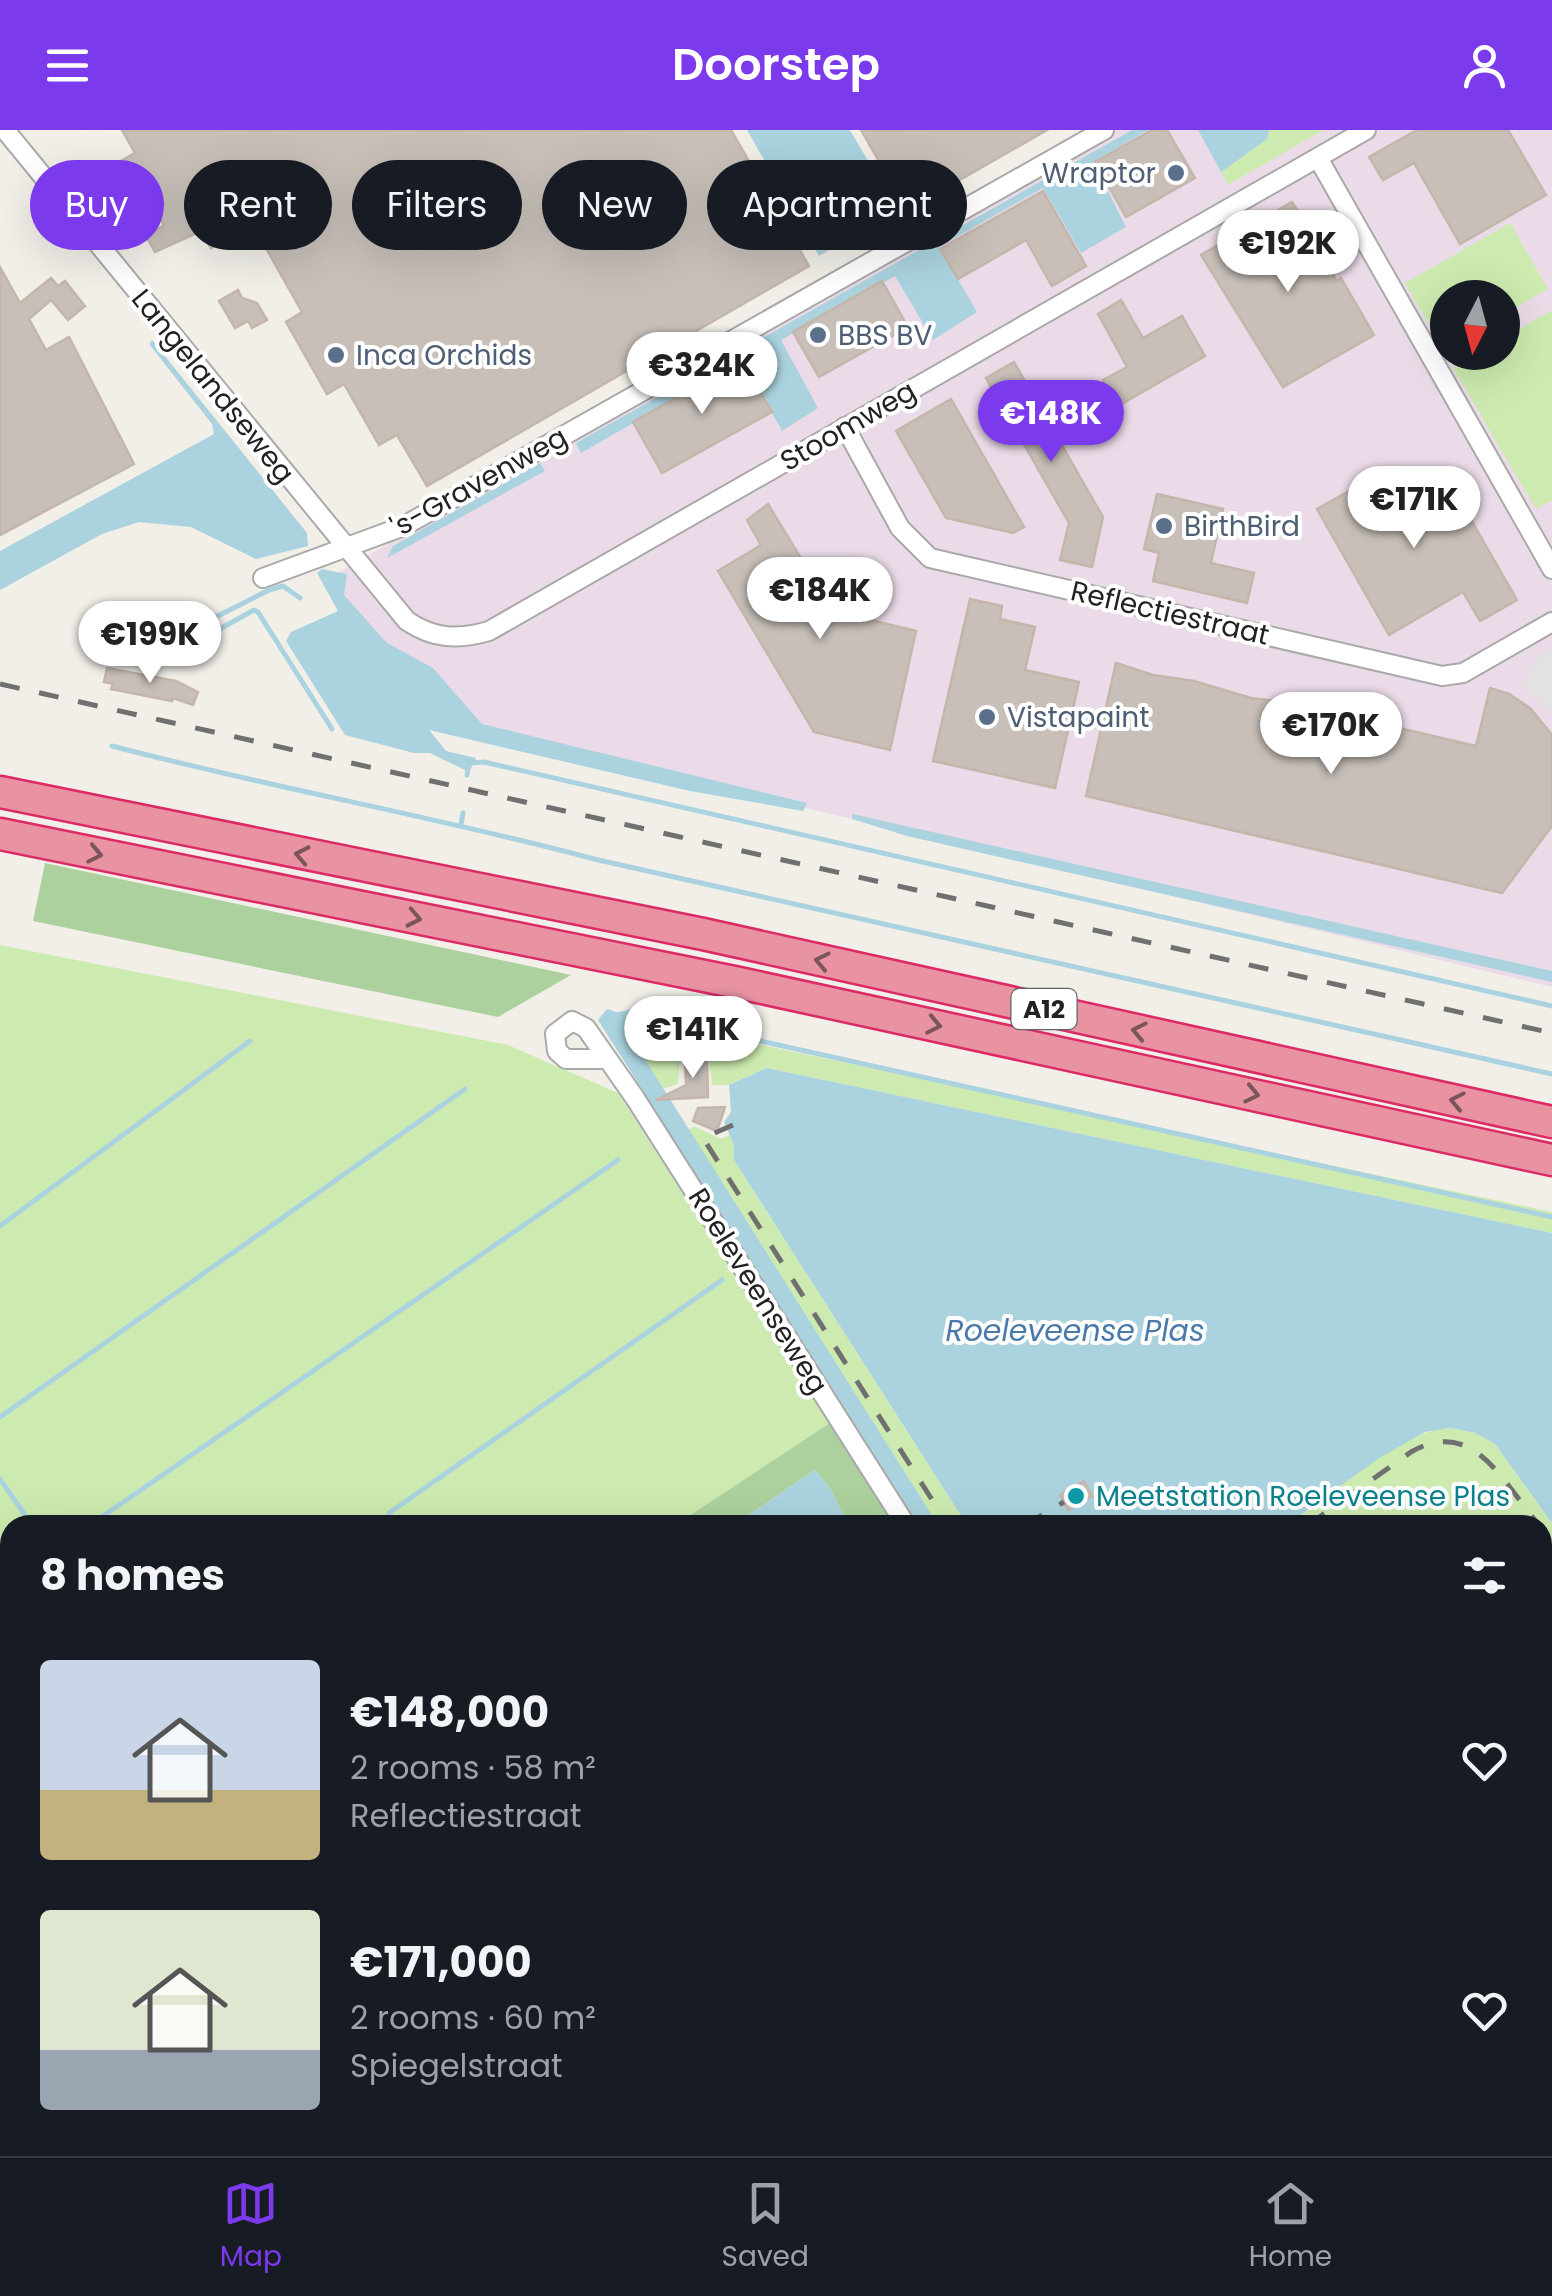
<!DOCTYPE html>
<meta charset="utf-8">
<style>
body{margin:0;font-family:Poppins,sans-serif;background:#20242c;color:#f1f3f6;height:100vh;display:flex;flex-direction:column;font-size:38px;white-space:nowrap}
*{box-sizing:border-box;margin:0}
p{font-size:32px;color:#9ea1a6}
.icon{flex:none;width:55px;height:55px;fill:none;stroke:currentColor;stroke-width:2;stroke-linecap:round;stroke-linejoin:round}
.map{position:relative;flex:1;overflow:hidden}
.panel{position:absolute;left:0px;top:1385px;width:1552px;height:642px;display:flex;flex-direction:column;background:#171b24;border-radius:30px 30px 0 0;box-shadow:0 10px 40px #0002}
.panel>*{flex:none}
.guide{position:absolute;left:30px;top:30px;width:1000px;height:90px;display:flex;gap:20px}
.needle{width:65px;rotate:186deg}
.tools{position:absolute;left:1430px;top:150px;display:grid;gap:20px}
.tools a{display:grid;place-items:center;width:90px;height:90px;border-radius:50%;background:#171b24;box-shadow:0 10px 40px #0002;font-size:50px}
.price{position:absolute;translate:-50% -85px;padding:0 22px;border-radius:35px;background:#fff;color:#222;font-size:32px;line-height:65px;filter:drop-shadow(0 2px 5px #0008)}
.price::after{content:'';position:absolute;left:50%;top:60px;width:30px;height:22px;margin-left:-15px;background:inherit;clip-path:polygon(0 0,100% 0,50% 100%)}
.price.current{background:#7c3aed;color:#fff}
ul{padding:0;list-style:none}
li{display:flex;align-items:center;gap:30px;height:250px;padding:0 40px}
li span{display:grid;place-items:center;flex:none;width:280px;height:200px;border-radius:10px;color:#555}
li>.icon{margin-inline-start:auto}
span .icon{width:120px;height:120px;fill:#fffc;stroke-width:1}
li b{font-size:42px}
h2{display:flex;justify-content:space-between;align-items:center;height:120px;padding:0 40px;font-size:42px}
.chip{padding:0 35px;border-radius:45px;background:#171b24;box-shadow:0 10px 40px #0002;font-size:35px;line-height:90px}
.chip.current{background:#7c3aed;color:#fff}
header{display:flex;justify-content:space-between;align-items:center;height:130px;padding:0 40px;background:#7c3aed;color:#fff;font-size:45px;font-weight:600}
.tab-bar{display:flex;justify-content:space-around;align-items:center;height:140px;border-top:2px solid #363941;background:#171b24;font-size:28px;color:#9ea1a6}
.tab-bar a{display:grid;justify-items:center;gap:5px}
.tab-bar .current{color:#7c3aed}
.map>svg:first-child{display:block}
.industrial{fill:#ebdbe8;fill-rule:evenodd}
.grass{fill:#cdebb0}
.forest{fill:#add19e}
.parking{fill:#e2e2e2}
.water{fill:#aad3df}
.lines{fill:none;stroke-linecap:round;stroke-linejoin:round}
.stream{stroke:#aad3df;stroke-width:5}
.building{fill:#c7bfb8;stroke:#c4b6ab;stroke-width:2.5}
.street-casing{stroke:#a9a9a9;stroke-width:22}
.highway-casing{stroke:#dc2a67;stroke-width:35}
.street{stroke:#fff;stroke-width:18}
.highway{stroke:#e892a2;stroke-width:30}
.rail{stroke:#707070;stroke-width:5;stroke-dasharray:20 20;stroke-linecap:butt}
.oneway{stroke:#7b545c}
.service-dot{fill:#5c6f8a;stroke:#fff;stroke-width:4}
.culture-dot{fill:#0f9aa8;stroke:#fff;stroke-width:4}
.labels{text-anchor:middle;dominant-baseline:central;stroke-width:8;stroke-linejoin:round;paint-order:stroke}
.shield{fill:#fff;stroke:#646464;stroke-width:2.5}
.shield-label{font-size:25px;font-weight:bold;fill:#222}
.service-label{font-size:28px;fill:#4e5e75;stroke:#fff;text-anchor:start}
.street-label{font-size:28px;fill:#222;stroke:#fff}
.culture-label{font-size:28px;fill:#0d838f;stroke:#fff;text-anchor:start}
.water-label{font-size:30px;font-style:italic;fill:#4a7aab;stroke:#fff}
</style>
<header><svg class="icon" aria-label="menu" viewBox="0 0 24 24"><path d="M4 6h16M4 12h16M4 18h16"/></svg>Doorstep<svg class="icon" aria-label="person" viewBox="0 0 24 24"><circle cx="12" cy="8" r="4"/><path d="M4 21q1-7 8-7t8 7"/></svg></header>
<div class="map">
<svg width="1552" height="2026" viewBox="0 0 1552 2026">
<rect width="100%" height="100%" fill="#f2efe9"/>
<path class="industrial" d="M1117 0H1552V857L431 588 328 448ZM1448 168H1502V222H1448Z"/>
<g class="grass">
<path d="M1269 0H1323L1228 55 1221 42 1267 9Z"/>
<path d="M1510 93 1548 159 1503 185 1502 168H1448L1447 217 1443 219 1405 153Z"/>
<path d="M1552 180V370L1536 379 1453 238 1479 223 1502 222 1503 209Z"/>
<path d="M0 815 508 915 618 963 830 1293 675 1395H10V1508L0 1515Z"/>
<path d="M634 888 1552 1082V1103L767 938 729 955H712L709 924 680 926 678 954 663 959 629 904 628 895Z"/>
<path d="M694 996 721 1009 730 1005 735 1015 734 1030 967 1395H938L689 1000Z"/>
<path d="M1450 1298 1475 1303 1495 1314 1552 1393V2026H1344L1339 2018H1542V1395H1287C1337 1364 1388 1303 1450 1298Z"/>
<path d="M10 1610V2018H196L198 2026H0V1617Z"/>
<path d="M616 2018H1083L1070 2026H604Z"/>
</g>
<g class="forest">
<path d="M45 733 571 845 498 887 33 791Z"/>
<path d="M830 1293 893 1392 888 1395H848L831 1360 815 1340 734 1395H675Z"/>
<path d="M10 1508V1610L0 1617V1515Z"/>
</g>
<path class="parking" d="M1552 518V581L1522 557 1543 521 1547 523Z"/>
<g class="water">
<path d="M747 0H850L897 81 819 126Z"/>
<path d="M1132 0H1148L1093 32 1126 97 1081 123 1043 58 939 117 977 182 933 210 895 146 781 210 818 278 782 301 743 230 581 323 576 313Z"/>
<path d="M1198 0H1269L1267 9 1221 42Z"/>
<path d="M152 210 307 403 308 416 256 429 191 397 139 392 102 404 0 460V421L214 304 212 294 149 214Z"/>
<path d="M540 333 545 341 387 428 393 416Z"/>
<path d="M322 439 347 444 344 465 387 513 433 538 482 594 807 673 803 681 690 661 429 600 446 621 476 628 469 642 430 623H414L345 605 286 511 291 502 338 481 317 443Z"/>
<path d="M852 684 1552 841V852L907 706 852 689Z"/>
<path d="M607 879 634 888 628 895 629 904 938 1395H919L598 890Z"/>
<path d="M767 938 1552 1103V1393L1495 1314 1475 1303 1450 1298 1425 1302 1379 1328 1287 1395H967L734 1030V1015L724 992 731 982 729 955Z"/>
<path d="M815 1340 831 1360 848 1395H734Z"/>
<path d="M208 2018H572L560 2026H211Z"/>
</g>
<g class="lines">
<g class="stream">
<path d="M216 501 254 480 258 482 332 599"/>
<path d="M133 529 269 460 283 456 300 468"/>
<path d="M112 616C272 658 434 686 594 729L1552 944"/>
<path d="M467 645 469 633 484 632 1552 876"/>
<path d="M461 694 463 683"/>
<path d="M618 885 630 882 1552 1087"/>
<path d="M0 1096 250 911"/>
<path d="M0 1287 465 959"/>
<path d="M0 1349 32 1395"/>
<path d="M389 1383 722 1150"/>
<path d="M96 1391 618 1030"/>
<path d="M807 2026 819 2018"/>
</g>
</g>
<g class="building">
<path d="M122 0H731L809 136 427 356 397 305 379 315 344 254 327 264 286 192 302 182 253 95 211 118 201 101 155 122 146 106 164 95 142 58 118 71 101 42 135 23Z"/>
<path d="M861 0H1047L907 80Z"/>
<path d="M1152 0H1167L1195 48 1126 87 1095 32Z"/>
<path d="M1417 0H1508L1546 65 1460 114 1414 33 1383 50 1369 27Z"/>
<path d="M1043 61 1086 136 1052 156 1026 110 958 149 940 119Z"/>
<path d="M1292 72 1321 117 1336 151 1341 148 1374 205 1283 257 1201 125Z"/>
<path d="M0 137 20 173 51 148 58 156 65 151 85 176 68 190 51 170 29 189 46 220 69 207 134 334 0 405Z"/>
<path d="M882 151 908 197 819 247 793 202Z"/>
<path d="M238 160 242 168 257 173 267 190 252 198 248 191 235 198 219 171Z"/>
<path d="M1121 170 1143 208 1182 186 1205 226 1118 276 1103 250 1127 237 1098 184Z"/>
<path d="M742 231 772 282 662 343 633 292Z"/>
<path d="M1014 232 1103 387 1092 437 1060 430 1069 393 986 248Z"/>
<path d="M951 269 1024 397 1013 403 946 388 896 301Z"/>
<path d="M1392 337 1414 376 1451 355 1517 470 1480 491 1463 462 1389 505 1317 379Z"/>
<path d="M1157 364 1223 379 1211 433 1254 443 1247 473 1153 451 1159 423 1144 419Z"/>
<path d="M768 374 833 481 916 501 890 620 814 602 718 441 761 415 747 390Z"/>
<path d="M970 469 1002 476 1000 489 1035 497 1025 540 1079 552 1055 658 933 631Z"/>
<path d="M1116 533 1153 545 1194 551 1251 568 1292 573 1476 616 1490 558 1509 564 1530 578 1552 605V696L1502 763 1086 666Z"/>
<path d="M107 538 176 551 198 562 193 575 173 568 172 571 111 559 113 554 104 552Z"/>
<path d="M707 928 708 967 656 970 686 955 685 929Z"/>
<path d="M725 977 717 1001 693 991 698 978Z"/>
<path d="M1084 1351 1092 1366 1068 1380 1060 1365Z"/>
</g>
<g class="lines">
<g class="street-casing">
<g id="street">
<path d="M5 0 407 491C434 509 458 510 489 501L1366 0"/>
<path d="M1318 28 1552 439"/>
<path d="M845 297 900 398 930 428 1442 546 1463 543 1552 492"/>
<path d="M263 448 404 396 1104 0"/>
<path d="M607 929H566L557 921 555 904 572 891 586 898 635 968 906 1395"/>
<path d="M1300 2018 1306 2026"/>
</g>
</g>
<g class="highway-casing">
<g id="highway">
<path d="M0 662 703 804 1552 992"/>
<path d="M0 704 739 853 1552 1030"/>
</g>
</g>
<use href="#street" class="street"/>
<use href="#highway" class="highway"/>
<g class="rail">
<path d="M0 554 1552 903"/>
<path d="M733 995 703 1008 948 1395"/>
<path d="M1025 1395 1064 1372"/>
<path d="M1308 1395 1411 1322C1474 1286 1503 1353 1539 1395"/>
</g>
</g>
<defs><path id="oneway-chevron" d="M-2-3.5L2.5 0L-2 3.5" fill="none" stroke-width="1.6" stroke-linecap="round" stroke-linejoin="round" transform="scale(2.5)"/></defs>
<g class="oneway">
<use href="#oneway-chevron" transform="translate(95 724) rotate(12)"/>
<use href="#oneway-chevron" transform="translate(302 725) rotate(-169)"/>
<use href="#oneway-chevron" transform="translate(414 788) rotate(11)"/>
<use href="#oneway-chevron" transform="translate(822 831) rotate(-168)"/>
<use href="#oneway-chevron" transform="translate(934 895) rotate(12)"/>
<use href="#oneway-chevron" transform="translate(1139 901) rotate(-168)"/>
<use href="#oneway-chevron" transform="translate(1252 964) rotate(12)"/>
<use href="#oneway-chevron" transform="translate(1457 971) rotate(-168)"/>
</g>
<g class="service-dot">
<circle cx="1176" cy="43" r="10"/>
<circle cx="818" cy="205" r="10"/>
<circle cx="336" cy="225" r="10"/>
<circle cx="1164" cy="396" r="10"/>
<circle cx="987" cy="587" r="10"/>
</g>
<circle class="culture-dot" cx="1076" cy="1366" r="10"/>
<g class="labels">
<rect class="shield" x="1011.5" y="859" width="65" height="40" rx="8"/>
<g class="shield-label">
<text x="1044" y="879">A12</text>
</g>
<g class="service-label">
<text x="1156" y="43" text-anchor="end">Wraptor</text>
<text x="838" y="205">BBS BV</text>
<text x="356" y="225">Inca Orchids</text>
<text x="1184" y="396">BirthBird</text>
<text x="1007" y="587">Vistapaint</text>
</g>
<g class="street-label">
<text transform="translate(213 256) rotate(51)">Langelandseweg</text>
<text transform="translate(848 296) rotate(-30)">Stoomweg</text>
<text transform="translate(479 352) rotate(-29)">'s-Gravenweg</text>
<text transform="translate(1170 483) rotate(13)">Reflectiestraat</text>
<text transform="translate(758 1161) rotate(58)">Roeleveenseweg</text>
</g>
<g class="culture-label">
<text x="1096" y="1366">Meetstation Roeleveense Plas</text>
</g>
<g class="water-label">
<text x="1075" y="1200">Roeleveense Plas</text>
</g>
</g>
</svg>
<div class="tools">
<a><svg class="needle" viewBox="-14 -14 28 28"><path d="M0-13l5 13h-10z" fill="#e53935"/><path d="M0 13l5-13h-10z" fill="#9ea1a6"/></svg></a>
</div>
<b class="price" style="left:1288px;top:165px">€192K</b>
<b class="price" style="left:702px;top:287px">€324K</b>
<b class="price current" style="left:1051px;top:335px">€148K</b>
<b class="price" style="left:1414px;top:421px">€171K</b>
<b class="price" style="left:820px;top:512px">€184K</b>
<b class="price" style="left:150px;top:556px">€199K</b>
<b class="price" style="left:1331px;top:647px">€170K</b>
<b class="price" style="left:693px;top:951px">€141K</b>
<div class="guide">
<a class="chip current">Buy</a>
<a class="chip">Rent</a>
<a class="chip">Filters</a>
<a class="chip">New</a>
<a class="chip">Apartment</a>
</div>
<section class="panel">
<h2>8 homes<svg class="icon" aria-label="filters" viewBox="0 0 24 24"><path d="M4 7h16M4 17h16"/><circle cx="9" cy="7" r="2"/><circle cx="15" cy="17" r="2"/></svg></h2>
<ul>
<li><span style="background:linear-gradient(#c9d6e8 65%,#c2b280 0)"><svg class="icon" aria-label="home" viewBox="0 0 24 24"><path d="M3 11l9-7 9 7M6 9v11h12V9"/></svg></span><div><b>€148,000</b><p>2 rooms · 58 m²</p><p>Reflectiestraat</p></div><svg class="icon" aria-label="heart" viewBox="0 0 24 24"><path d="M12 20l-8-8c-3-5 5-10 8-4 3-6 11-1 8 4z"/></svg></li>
<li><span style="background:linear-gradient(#dfe7d0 70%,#9aa5b1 0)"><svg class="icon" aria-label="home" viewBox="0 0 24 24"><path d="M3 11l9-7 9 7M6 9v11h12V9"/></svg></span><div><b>€171,000</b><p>2 rooms · 60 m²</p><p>Spiegelstraat</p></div><svg class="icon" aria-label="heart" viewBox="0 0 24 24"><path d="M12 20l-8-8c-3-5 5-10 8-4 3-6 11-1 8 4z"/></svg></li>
</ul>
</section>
</div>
<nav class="tab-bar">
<a class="current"><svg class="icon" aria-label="map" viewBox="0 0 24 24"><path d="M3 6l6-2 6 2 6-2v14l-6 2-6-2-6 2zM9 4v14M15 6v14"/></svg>Map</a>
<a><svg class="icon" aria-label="saved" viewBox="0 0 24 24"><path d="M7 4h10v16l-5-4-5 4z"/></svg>Saved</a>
<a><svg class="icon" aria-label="home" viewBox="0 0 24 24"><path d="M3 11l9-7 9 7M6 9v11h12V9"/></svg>Home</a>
</nav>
